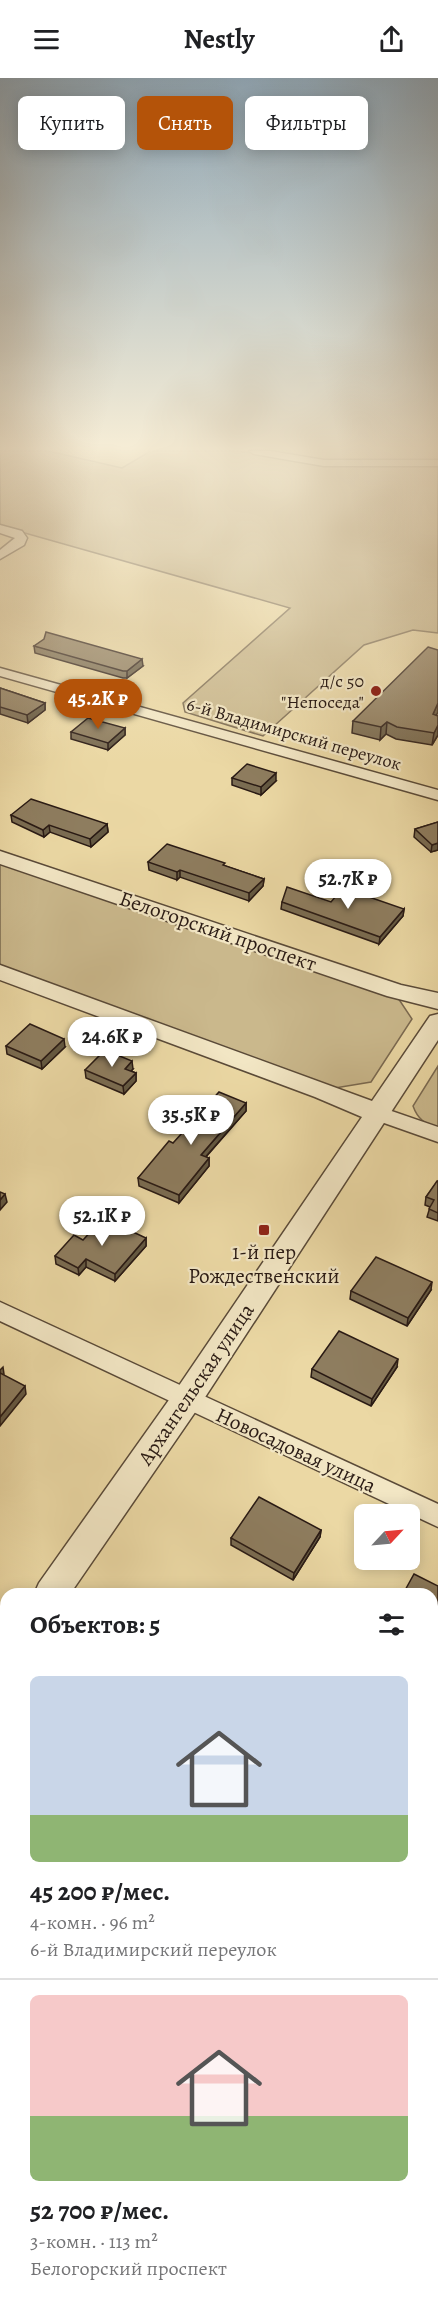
<!DOCTYPE html>
<html lang="ru">
<meta charset="utf-8">
<style>
body{margin:0;font-family:Alegreya,serif;background:#f6f6f6;color:#202124;height:100vh;display:flex;flex-direction:column;font-size:22px;white-space:nowrap}
*{box-sizing:border-box;margin:0}
p{font-size:20px;color:#757577}
.icon{flex:none;width:33px;height:33px;fill:none;stroke:currentColor;stroke-width:2;stroke-linecap:round;stroke-linejoin:round}
.map{position:relative;flex:1;overflow:hidden}
.panel{position:absolute;left:0px;top:1510px;width:438px;height:722px;display:flex;flex-direction:column;background:#fff;border-radius:18px 18px 0 0;box-shadow:0 3px 15px #0003}
.panel>*{flex:none}
.guide{position:absolute;left:18px;top:18px;width:402px;height:54px;display:flex;gap:12px}
.needle{width:39px;rotate:64deg}
.tools{position:absolute;left:354px;top:1426px;display:grid;gap:12px}
.tools a{display:grid;place-items:center;width:66px;height:66px;border-radius:9px;background:#fff;box-shadow:0 3px 15px #0003;font-size:30px}
.price{position:absolute;translate:-50% -51px;padding:0 14px;border-radius:21px;background:#fff;color:#222;font-size:20px;line-height:39px;filter:drop-shadow(0 2px 3px #0008)}
.price::after{content:'';position:absolute;left:50%;top:36px;width:18px;height:14px;margin-left:-9px;background:inherit;clip-path:polygon(0 0,100% 0,50% 100%)}
.price.active{background:#b45309;color:#fff}
ul{padding:0;list-style:none}
li{display:grid;align-content:center;gap:12px;height:318px;padding:0 30px}
li+li{border-top:2px solid #e0e0e0}
li span{display:grid;place-items:center;height:186px;border-radius:9px;color:#555}
li>.icon{margin-inline-start:auto}
span .icon{width:108px;height:108px;fill:#fffc;stroke-width:1}
li b{font-size:26px}
h2{display:flex;justify-content:space-between;align-items:center;height:72px;padding:0 30px;font-size:26px}
.chip{padding:0 21px;border-radius:9px;background:#fff;box-shadow:0 3px 15px #0003;font-size:21px;line-height:54px}
.chip.active{background:#b45309;color:#fff}
header{display:flex;justify-content:space-between;align-items:center;height:78px;padding:0 30px;background:#fff;font-size:27px;font-weight:600}
.map>svg:first-child{display:block}
.green{fill:#cab88c;stroke:#7a6950;stroke-width:1.5}
.lines{fill:none;stroke-linecap:round;stroke-linejoin:round}
.minor-casing{stroke:#5a4a38;stroke-width:3}
.tertiary-casing{stroke:#5a4a38;stroke-width:3}
.minor{fill:#f2e6c4;fill-rule:evenodd}
.tertiary{fill:#f2e6c4;fill-rule:evenodd}
.wall{fill:#7a6c52;stroke:#291a14;stroke-width:1.5}
.shaded-wall{fill:#635842;stroke:#291a14;stroke-width:1.5}
.building{fill:#8e7d5f;stroke:#291a14;stroke-width:1.5}
.poi-dot{fill:#8f2418;stroke:#f2e6c4;stroke-width:2}
.labels{text-anchor:middle;dominant-baseline:central;stroke-width:4.5;stroke-linejoin:round;paint-order:stroke}
.far-poi-label{font-size:18px;fill:#291a14;stroke:#f2e6c4;text-anchor:end}
.far-street-label{font-size:18px;fill:#291a14;stroke:#f2e6c4}
.street-label{font-size:21px;fill:#291a14;stroke:#f2e6c4}
.poi-label{font-size:21px;fill:#291a14;stroke:#f2e6c4}
</style>
<header><svg class="icon" aria-label="menu" viewBox="0 0 24 24"><path d="M4 6h16M4 12h16M4 18h16"/></svg>Nestly<svg class="icon" aria-label="share" viewBox="0 0 24 24"><path d="M12 15V3M7 8l5-5 5 5M5 13v7h14v-7"/></svg></header>
<div class="map">
<svg width="438" height="2231" viewBox="0 0 438 2231">
<rect width="100%" height="100%" fill="#ebd8a4"/>
<filter id="stains"><feTurbulence type="fractalNoise" baseFrequency=".00333" numOctaves="4"/><feColorMatrix values="0 0 0 0 .2 0 0 0 0 .09 0 0 0 0 .02 0 0 0 .5 -.17"/></filter>
<radialGradient id="worn" r=".72"><stop offset=".6" stop-color="#630" stop-opacity="0"/><stop offset="1" stop-color="#630" stop-opacity=".3"/></radialGradient>
<g class="green">
<path d="M0 373H48L122 390 151 373H239L322 388H438V555L413 552 364 567 263 658 185 634 183 625 290 530 0 448Z"/>
<path d="M0 784 398 920 412 941 371 1004 335 1010 0 887Z"/>
<path d="M438 988V1051C425 1045 418 1042 413 1028Z"/>
</g>
<g class="lines">
<g class="minor-casing">
<g id="minor">
<path d="M249 373H270L324 382H438V388H324L254 376Z"/>
<path d="M0 447 22 453 27 460 24 467 0 481V472L15 460 0 455Z"/>
<path d="M0 590 438 712V722L0 598Z"/>
<path d="M377 1028 438 1049V1064L370 1040 367 1035 370 1030Z"/>
<path d="M0 1224 438 1426V1449L0 1243Z"/>
<path d="M0 1774 6 1776V1807L0 1805Z"/>
<path d="M432 2041 438 2044V2079L432 2077Z"/>
</g>
</g>
<g class="tertiary-casing">
<g id="tertiary">
<path d="M0 773 401 907 438 915V931L387 918 0 786Z"/>
<path d="M0 887 372 1023 430 938 438 936V962L198 1330 70 1516H34L39 1505 176 1312 362 1039 315 1019 0 902Z"/>
<path d="M6 1566V1607L0 1609V1569Z"/>
</g>
</g>
<use href="#minor" class="minor"/>
<use href="#tertiary" class="tertiary"/>
</g>
<g class="wall">
<path d="M34 568 143 588 127 600H123L35 575Z"/>
<path d="M0 610 45 625V632L28 645 0 636Z"/>
<path d="M436 637 438 638V657L432 667 396 661 386 656 380 662 352 655 353 643Z"/>
<path d="M125 650V657L108 672 71 661V654Z"/>
<path d="M232 700 276 703 261 717 232 707Z"/>
<path d="M11 737 107 746 108 754 91 769 50 754 44 759 12 744Z"/>
<path d="M438 744V772L431 774 414 759 415 751Z"/>
<path d="M148 784 225 788 264 801 263 808 249 823 180 799 177 802 149 792Z"/>
<path d="M282 824H331L404 831 403 838 379 866 281 831Z"/>
<path d="M6 968 65 969 42 991 7 976Z"/>
<path d="M133 991 131 993 136 995V1003L124 1016 86 1000 85 992Z"/>
<path d="M246 1025V1033L206 1079 209 1080V1088L179 1125 139 1108 138 1100 173 1065Z"/>
<path d="M438 1103V1143L427 1139 430 1129 425 1127 426 1119Z"/>
<path d="M146 1160V1168L115 1203 86 1189 79 1197 56 1186 55 1178 83 1162Z"/>
<path d="M431 1212 407 1248 350 1221 351 1213Z"/>
<path d="M397 1289 371 1328 311 1299 312 1291Z"/>
<path d="M321 1452 320 1459 293 1502 231 1467V1460Z"/>
<path d="M438 1508V1573L432 1570V1516Z"/>
<path d="M438 1832V1928L432 1924V1837Z"/>
</g>
<g class="shaded-wall">
<path d="M142 581 143 588 127 600V593Z"/>
<path d="M45 625V632L28 645 27 637Z"/>
<path d="M438 625V634L431 648 433 636Z"/>
<path d="M387 644 386 656 380 662 381 649Z"/>
<path d="M438 647V657L432 667 434 655Z"/>
<path d="M125 650V657L108 672V665Z"/>
<path d="M276 695V703L261 717V709Z"/>
<path d="M107 746 108 754 91 769 90 761Z"/>
<path d="M49 747 50 754 44 759 43 752Z"/>
<path d="M438 765V772L431 774 432 767Z"/>
<path d="M180 792V799L177 802V794Z"/>
<path d="M264 801 263 808 249 823V815Z"/>
<path d="M404 831 403 838 379 866 380 859Z"/>
<path d="M64 961 65 969 42 991 41 983Z"/>
<path d="M132 983 133 991 126 998 125 991Z"/>
<path d="M136 995V1003L124 1016 123 1008Z"/>
<path d="M246 1025V1033L201 1084V1077Z"/>
<path d="M209 1080V1088L179 1125V1117Z"/>
<path d="M5 1116 7 1124 0 1132V1122Z"/>
<path d="M146 1160V1168L115 1203V1196Z"/>
<path d="M86 1181V1189L79 1197 78 1190Z"/>
<path d="M432 1204 431 1212 407 1248 408 1240Z"/>
<path d="M398 1281 397 1289 371 1328 372 1321Z"/>
<path d="M3 1289 4 1296 0 1302V1292Z"/>
<path d="M25 1308 26 1316 0 1348V1339Z"/>
<path d="M321 1452 320 1459 293 1502 294 1495Z"/>
</g>
<g class="building">
<path d="M46 554 142 581 127 593H123L34 568 44 561Z"/>
<path d="M428 569 438 572V625L433 636 438 638V647L434 655 397 649 387 644 381 649 353 643Z"/>
<path d="M0 610 45 625 27 637 0 629Z"/>
<path d="M88 640 125 650 108 665 71 654Z"/>
<path d="M247 686 276 695 261 709 232 700Z"/>
<path d="M31 721 107 746 90 761 49 747 43 752 11 737Z"/>
<path d="M438 744V765L432 767 415 751Z"/>
<path d="M167 766 225 785 223 787 264 801 249 815 180 792 177 794 148 784Z"/>
<path d="M287 809 331 824 343 810 404 831 380 859 282 824Z"/>
<path d="M30 946 64 961 41 983 6 968Z"/>
<path d="M105 972 132 983 125 991 136 995 123 1008 85 992Z"/>
<path d="M219 1014 246 1025 201 1077 209 1080 179 1117 138 1100 169 1063 173 1065Z"/>
<path d="M437 1103H438V1135L429 1131 434 1122 426 1119Z"/>
<path d="M0 1114 5 1116 0 1122Z"/>
<path d="M103 1140 146 1160 115 1196 86 1181 78 1190 55 1178 74 1157 83 1162Z"/>
<path d="M376 1179 432 1204 408 1240 351 1213Z"/>
<path d="M339 1253 398 1281 372 1321 312 1291Z"/>
<path d="M0 1295 25 1308 0 1339Z"/>
<path d="M259 1419 321 1452 294 1495 231 1460Z"/>
<path d="M414 1496 438 1508V1566L432 1563V1516H403Z"/>
<path d="M435 1830 438 1832V1922L432 1919V1837Z"/>
<path d="M295 2226H362L360 2231H292Z"/>
</g>
<linearGradient id="sky" x2="0" y2="1"><stop stop-color="#8fa8b9"/><stop offset="0.54" stop-color="#f6edd6"/><stop offset="1" stop-color="#f6edd6" stop-opacity="0"/></linearGradient>
<rect width="438" height="685" fill="url(#sky)"/>
<g class="poi-dot">
<circle cx="376" cy="613" r="6"/>
<rect x="258" y="1146" width="12" height="12" rx="3"/>
</g>
<g class="labels">
<g class="far-poi-label">
<text x="364" y="603">д/с 50<tspan x="364" dy="21">"Непоседа"</tspan></text>
</g>
<g class="far-street-label">
<text transform="translate(294 656) rotate(16)">6-й Владимирский переулок</text>
</g>
<g class="street-label">
<text transform="translate(218 853) rotate(19)">Белогорский проспект</text>
<text transform="translate(196 1306) rotate(-56)">Архангельская улица</text>
<text transform="translate(296 1372) rotate(25)">Новосадовая улица</text>
</g>
<g class="poi-label">
<text x="264" y="1174">1-й пер<tspan x="264" dy="24">Рождественский</tspan></text>
</g>
</g>
<rect width="100%" height="100%" filter="url(#stains)"/>
<rect width="100%" height="100%" fill="url(#worn)"/>
</svg>
<div class="tools">
<a><svg class="needle" viewBox="-14 -14 28 28"><path d="M0-13l5 13h-10z" fill="#e53935"/><path d="M0 13l5-13h-10z" fill="#757577"/></svg></a>
</div>
<b class="price active" style="left:98px;top:652px">45.2K ₽</b>
<b class="price" style="left:348px;top:832px">52.7K ₽</b>
<b class="price" style="left:112px;top:990px">24.6K ₽</b>
<b class="price" style="left:191px;top:1068px">35.5K ₽</b>
<b class="price" style="left:102px;top:1169px">52.1K ₽</b>
<div class="guide">
<a class="chip">Купить</a>
<a class="chip active">Снять</a>
<a class="chip">Фильтры</a>
</div>
<section class="panel">
<h2>Объектов: 5<svg class="icon" aria-label="filters" viewBox="0 0 24 24"><path d="M4 7h16M4 17h16"/><circle cx="9" cy="7" r="2"/><circle cx="15" cy="17" r="2"/></svg></h2>
<ul>
<li><span style="background:linear-gradient(#c9d6e8 75%,#8fb573 0)"><svg class="icon" aria-label="home" viewBox="0 0 24 24"><path d="M3 11l9-7 9 7M6 9v11h12V9"/></svg></span><div><b>45 200 ₽/мес.</b><p>4-комн. · 96 m²</p><p>6-й Владимирский переулок</p></div></li>
<li><span style="background:linear-gradient(#f6c9c9 65%,#8fb573 0)"><svg class="icon" aria-label="home" viewBox="0 0 24 24"><path d="M3 11l9-7 9 7M6 9v11h12V9"/></svg></span><div><b>52 700 ₽/мес.</b><p>3-комн. · 113 m²</p><p>Белогорский проспект</p></div></li>
</ul>
</section>
</div>
